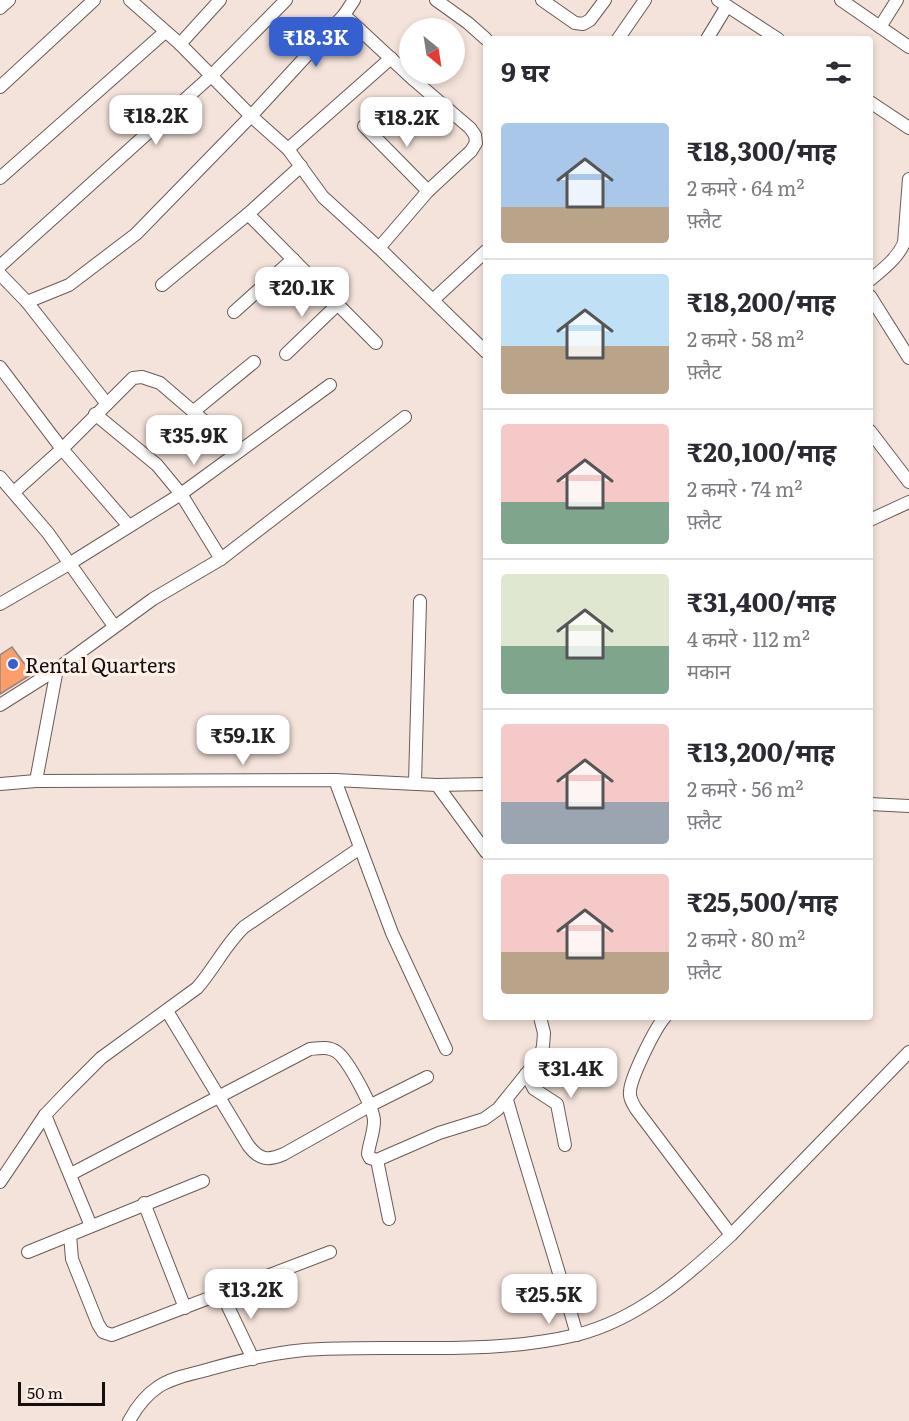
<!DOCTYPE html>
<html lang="hi">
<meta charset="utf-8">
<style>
body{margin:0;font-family:Literata,"Noto Sans Devanagari",serif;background:#f2f2f3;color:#2b2b33;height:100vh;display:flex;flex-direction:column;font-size:22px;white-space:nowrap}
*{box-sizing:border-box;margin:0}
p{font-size:20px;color:#7c7c81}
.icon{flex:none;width:33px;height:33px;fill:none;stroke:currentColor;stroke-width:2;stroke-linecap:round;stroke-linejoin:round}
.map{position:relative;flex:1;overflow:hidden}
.drawer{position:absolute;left:483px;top:36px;width:390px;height:984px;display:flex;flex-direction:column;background:#fff;border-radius:6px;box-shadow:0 3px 9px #0003}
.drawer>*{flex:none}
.needle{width:39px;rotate:150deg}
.tools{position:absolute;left:399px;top:18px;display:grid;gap:12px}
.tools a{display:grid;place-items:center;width:66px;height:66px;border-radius:50%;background:#fff;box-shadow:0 3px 9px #0003;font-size:30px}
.scale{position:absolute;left:18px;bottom:15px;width:87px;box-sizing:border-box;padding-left:6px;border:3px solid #140e0c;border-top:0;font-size:16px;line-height:21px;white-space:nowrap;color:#140e0c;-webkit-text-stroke:4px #fef1ea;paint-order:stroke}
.price{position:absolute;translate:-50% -51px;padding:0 14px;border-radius:12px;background:#fff;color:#222;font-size:20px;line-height:39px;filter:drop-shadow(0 2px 3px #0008)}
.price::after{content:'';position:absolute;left:50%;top:36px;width:18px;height:14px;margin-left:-9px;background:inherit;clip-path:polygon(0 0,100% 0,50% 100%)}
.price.on{background:#3660d0;color:#fff}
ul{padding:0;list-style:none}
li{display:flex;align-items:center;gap:18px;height:150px;padding:0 18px}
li+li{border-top:2px solid #e1e1e2}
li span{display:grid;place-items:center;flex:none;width:168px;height:120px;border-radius:6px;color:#555}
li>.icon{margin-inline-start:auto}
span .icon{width:72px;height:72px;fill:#fffc;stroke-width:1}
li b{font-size:26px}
h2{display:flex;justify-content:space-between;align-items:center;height:72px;padding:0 18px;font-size:26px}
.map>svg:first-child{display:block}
.building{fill:#fb9e6c;stroke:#95867e;stroke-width:1.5}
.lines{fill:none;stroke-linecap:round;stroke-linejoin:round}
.minor-casing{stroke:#6a5b54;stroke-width:14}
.minor{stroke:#fff;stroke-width:12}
.poi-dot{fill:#3660d0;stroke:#fef1ea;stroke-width:2}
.labels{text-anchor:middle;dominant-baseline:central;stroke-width:6;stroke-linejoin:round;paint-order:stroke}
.poi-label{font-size:20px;fill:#140e0c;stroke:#fef1ea;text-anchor:start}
</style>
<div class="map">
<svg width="909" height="1421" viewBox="0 0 909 1421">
<rect width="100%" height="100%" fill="#f4e3da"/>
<path class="building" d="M12 647 32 674 0 694V655Z"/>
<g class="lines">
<g class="minor-casing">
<g id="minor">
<path d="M130 0 180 44 251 116 288 149 323 197 379 248 486 352"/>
<path d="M436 0 468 23 486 39"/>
<path d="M542 0 575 23 583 24 590 20 605 0"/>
<path d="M718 0 778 39"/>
<path d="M841 0 909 47"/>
<path d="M0 8 9 0"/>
<path d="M344 15 414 80 470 128 475 135 476 143 471 151 428 191 379 248"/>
<path d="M880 27 897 0"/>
<path d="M618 39 645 0"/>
<path d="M707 39 727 6"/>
<path d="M180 44 220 0"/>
<path d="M0 87 94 0"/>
<path d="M870 102 909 128"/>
<path d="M364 126 428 191"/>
<path d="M288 149 391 58"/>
<path d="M0 178 165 32"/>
<path d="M248 214 376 343"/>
<path d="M0 266 211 76 286 0"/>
<path d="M0 274 27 302 107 404"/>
<path d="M870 280C883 269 897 259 904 243L909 179"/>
<path d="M162 285 248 214 301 166"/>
<path d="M870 296 909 358"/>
<path d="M433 300 486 251"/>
<path d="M27 302 69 285 136 234 251 116 344 15 354 0"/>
<path d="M234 312 293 259"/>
<path d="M286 354 338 304"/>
<path d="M0 367 62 449 128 525"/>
<path d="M194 411 254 362"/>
<path d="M95 414 157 465 181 494 221 559"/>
<path d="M870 431 909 482"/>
<path d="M0 477 48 533 114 626"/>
<path d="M14 492 62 449 133 378 142 377 160 383 239 451"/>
<path d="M870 520 909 502"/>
<path d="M0 604 69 564 181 494 330 385"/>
<path d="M0 705 57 669 153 599 221 559 405 417"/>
<path d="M335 780 392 933 446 1049"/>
<path d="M36 781 57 669"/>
<path d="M415 783 420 601"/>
<path d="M0 784 36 781 335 780 437 785 486 784"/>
<path d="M437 785 486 852"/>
<path d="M870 804 909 806"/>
<path d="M167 1011 248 1145C259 1160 268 1161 284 1154L371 1105 427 1077"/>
<path d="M665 1017C655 1028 631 1077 630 1091 629 1098 633 1104 636 1109L731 1235"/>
<path d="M526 1074 534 1089 557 1104 565 1145"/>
<path d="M507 1100C529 1178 555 1256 577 1335"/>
<path d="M45 1115 91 1226"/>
<path d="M377 1160 389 1219"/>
<path d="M71 1174 310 1049C319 1048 329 1046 337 1052 348 1060 374 1108 374 1121 374 1133 369 1143 368 1154L370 1158 377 1160 439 1133 484 1119 498 1109 540 1057 543 1046 544 1033 540 1017"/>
<path d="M0 1182 45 1115 67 1092 101 1058 197 988C214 969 225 945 244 927L360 848"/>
<path d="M144 1203 185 1308"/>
<path d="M70 1235 72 1259 98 1324 103 1332 112 1335 330 1252"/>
<path d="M28 1252 203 1181"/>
<path d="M222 1294 253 1359"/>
<path d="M129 1421C136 1408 146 1395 158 1387 173 1377 193 1374 210 1369 245 1359 285 1350 322 1349 406 1345 493 1355 576 1335 637 1320 686 1277 731 1235L909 1052"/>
</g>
</g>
<use href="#minor" class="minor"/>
</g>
<circle class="poi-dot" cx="13" cy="664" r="6"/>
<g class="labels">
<g class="poi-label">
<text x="25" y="664">Rental Quarters</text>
</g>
</g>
</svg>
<div class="tools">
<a><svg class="needle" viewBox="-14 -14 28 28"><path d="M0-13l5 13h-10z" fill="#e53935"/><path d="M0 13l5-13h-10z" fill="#7c7c81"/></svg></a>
</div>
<div class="scale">50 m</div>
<b class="price on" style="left:316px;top:68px">₹18.3K</b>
<b class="price" style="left:156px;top:146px">₹18.2K</b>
<b class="price" style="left:407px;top:148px">₹18.2K</b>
<b class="price" style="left:302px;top:318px">₹20.1K</b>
<b class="price" style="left:194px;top:466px">₹35.9K</b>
<b class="price" style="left:243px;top:766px">₹59.1K</b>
<b class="price" style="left:571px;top:1099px">₹31.4K</b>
<b class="price" style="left:251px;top:1320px">₹13.2K</b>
<b class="price" style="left:549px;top:1325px">₹25.5K</b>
<section class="drawer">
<h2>9 घर<svg class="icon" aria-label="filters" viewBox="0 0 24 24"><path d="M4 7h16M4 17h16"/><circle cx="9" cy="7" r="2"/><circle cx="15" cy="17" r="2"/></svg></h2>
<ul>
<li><span style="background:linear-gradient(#a9c7e8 70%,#b9a48a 0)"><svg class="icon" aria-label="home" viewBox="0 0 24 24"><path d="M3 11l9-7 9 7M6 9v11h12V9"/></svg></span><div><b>₹18,300/माह</b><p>2 कमरे · 64 m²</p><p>फ़्लैट</p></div></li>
<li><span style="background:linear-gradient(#bfe0f5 60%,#b9a48a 0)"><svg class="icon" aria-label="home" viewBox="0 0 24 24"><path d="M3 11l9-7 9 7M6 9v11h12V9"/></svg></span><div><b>₹18,200/माह</b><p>2 कमरे · 58 m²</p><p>फ़्लैट</p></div></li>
<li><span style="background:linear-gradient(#f6c9c9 65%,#7fa58c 0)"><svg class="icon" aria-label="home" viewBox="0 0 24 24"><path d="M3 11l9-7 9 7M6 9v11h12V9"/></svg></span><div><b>₹20,100/माह</b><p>2 कमरे · 74 m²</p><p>फ़्लैट</p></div></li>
<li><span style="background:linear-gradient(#dfe7d0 60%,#7fa58c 0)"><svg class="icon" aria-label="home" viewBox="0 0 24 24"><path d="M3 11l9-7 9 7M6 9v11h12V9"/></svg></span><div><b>₹31,400/माह</b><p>4 कमरे · 112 m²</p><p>मकान</p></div></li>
<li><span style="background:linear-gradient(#f6c9c9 65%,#9aa5b1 0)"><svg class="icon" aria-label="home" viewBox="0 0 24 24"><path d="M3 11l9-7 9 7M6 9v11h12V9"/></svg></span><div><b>₹13,200/माह</b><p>2 कमरे · 56 m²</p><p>फ़्लैट</p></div></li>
<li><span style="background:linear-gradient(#f6c9c9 65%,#b9a48a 0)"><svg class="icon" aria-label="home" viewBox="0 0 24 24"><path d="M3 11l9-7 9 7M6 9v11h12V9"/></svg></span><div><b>₹25,500/माह</b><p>2 कमरे · 80 m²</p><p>फ़्लैट</p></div></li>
</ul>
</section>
</div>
